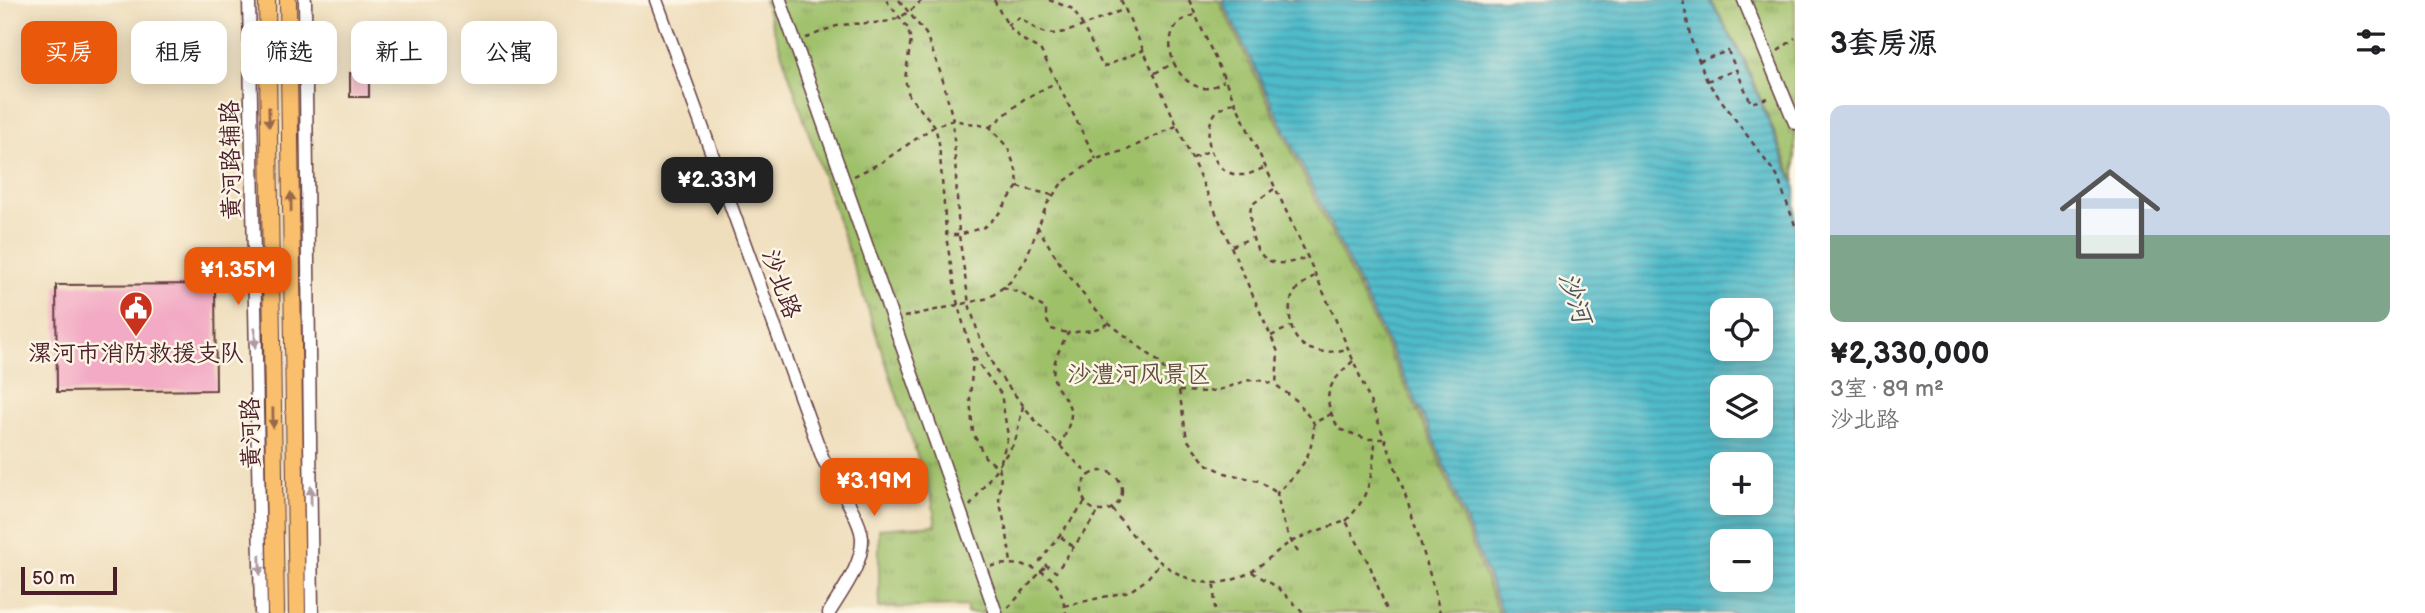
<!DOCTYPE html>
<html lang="zh">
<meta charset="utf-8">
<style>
body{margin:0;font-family:"Balsamiq Sans","LXGW WenKai TC",sans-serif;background:#f2f2f2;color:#202124;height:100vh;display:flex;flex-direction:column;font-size:26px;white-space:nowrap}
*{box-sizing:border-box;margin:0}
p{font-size:23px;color:#757577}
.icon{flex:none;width:38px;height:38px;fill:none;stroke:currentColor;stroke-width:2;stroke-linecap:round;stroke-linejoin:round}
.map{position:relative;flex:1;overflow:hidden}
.details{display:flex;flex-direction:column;background:#fff;width:630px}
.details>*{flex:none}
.hud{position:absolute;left:21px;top:21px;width:665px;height:63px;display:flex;gap:14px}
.controls{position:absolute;left:1710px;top:298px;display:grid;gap:14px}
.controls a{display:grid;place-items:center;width:63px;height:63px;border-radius:14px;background:#fff;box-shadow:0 4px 18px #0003;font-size:35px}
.scale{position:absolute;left:21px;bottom:18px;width:96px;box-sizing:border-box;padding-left:7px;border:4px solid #4a1f2b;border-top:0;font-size:19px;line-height:24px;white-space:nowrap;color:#4a1f2b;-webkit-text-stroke:5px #fcf5e5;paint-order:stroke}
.price{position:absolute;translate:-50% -60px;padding:0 16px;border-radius:14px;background:#ea580c;color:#fff;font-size:23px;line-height:46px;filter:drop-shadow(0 2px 4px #0008)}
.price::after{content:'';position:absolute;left:50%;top:42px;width:21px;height:16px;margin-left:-10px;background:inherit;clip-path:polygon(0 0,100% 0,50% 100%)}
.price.selected{background:#222;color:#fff}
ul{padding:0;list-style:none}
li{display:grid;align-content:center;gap:14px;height:371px;padding:0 35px}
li+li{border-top:2px solid #e0e0e0}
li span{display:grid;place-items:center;height:217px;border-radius:14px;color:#555}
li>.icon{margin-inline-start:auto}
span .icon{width:126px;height:126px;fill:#fffc;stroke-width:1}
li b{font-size:30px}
h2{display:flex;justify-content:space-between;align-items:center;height:84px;padding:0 35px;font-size:30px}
.pill{padding:0 24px;border-radius:14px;background:#fff;box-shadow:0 4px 18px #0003;font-size:24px;line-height:63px}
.pill.selected{background:#ea580c;color:#fff}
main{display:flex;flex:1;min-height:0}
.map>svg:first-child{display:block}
.grass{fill:url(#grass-tufts);stroke:#74704a;stroke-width:2}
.water{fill:url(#water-rules);stroke:#4c6d7a;stroke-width:2;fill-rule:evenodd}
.building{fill:#f3abc5}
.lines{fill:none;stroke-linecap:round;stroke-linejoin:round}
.minor-casing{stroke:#633c41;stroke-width:15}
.major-casing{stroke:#633c41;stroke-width:18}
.path{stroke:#633c41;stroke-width:2.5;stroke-dasharray:5 5;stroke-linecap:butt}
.minor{stroke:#fff;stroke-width:12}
.major{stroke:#f9bf6d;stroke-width:16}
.oneway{fill:#996749}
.oneway2{fill:#ae9aa0}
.labels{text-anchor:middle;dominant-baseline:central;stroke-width:5;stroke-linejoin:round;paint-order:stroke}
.street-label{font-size:24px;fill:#4a1f2b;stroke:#fcf5e5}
.poi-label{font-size:24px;fill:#4a1f2b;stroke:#fcf5e5}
.park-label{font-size:24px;fill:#634f3e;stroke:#fcf5e5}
.water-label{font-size:26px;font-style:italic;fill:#4c5663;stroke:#fcf5e5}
</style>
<main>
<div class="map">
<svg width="1795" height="613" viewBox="0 0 1795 613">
<defs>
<pattern id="grass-tufts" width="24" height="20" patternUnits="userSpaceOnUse" patternTransform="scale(1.75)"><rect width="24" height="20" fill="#9ec069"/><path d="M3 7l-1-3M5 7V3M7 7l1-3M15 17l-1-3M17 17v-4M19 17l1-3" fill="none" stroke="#839b57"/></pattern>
<pattern id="water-rules" width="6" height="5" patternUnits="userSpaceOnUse" patternTransform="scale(1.75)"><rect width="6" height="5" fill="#4fbbca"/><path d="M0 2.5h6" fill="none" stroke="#4497a4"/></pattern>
</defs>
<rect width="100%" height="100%" fill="#fcf5e5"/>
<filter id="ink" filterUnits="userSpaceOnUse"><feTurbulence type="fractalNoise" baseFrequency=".0143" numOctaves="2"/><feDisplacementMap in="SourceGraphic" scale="14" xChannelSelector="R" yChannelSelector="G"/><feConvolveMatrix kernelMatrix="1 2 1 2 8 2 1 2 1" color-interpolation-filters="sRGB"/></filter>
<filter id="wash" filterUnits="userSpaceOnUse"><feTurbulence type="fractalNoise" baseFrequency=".00686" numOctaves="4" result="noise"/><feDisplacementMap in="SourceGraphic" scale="28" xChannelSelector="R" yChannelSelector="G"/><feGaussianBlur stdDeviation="1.57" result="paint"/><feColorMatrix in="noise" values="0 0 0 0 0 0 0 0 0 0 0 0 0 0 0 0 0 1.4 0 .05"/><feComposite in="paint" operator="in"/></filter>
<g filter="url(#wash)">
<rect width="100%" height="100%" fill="#efdebc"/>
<g class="grass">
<path d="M764 0H1219L1431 439 1499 613H967V606L879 608V529L936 525 932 500Z"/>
<path d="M1711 0H1795V182L1744 59Z"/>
</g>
<path class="water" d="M1222 0H1710L1743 59 1795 186V613H1502L1433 437ZM1722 310H1760V348H1722ZM1722 387H1760V425H1722ZM1722 464H1760V502H1722ZM1722 541H1760V579H1722Z"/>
<g id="blocks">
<g class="building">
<rect x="350" y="73" width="19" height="24"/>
<path d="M215 284 216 390 57 392 56 285Z"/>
</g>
</g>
</g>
<g filter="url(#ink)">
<use href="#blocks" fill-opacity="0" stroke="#633c41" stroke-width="2"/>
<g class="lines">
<g class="minor-casing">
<g id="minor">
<path d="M249 0 261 613"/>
<path d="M305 0 312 613"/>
<path d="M656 0 823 459C833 477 861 519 862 538 863 565 842 591 829 613"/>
<path d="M780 0 996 613"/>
<path d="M1744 0 1795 123"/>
</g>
</g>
<g class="major-casing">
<g id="major">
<path d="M267 0 276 613"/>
<path d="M288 0 297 613"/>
</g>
</g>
<g class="path">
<path d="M886 0 907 27 911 40 905 79 909 96 935 126 939 143 947 242 958 306 973 356 1001 394 1008 436 999 468"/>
<path d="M899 0 926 34 942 77 953 120 959 235 969 304 979 336 996 371 1038 424 1090 476"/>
<path d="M994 0C1006 24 1014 38 1040 49L1096 159"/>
<path d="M1049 0 1073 9 1083 26 1125 9"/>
<path d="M1121 0 1278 352 1276 385 1296 400 1314 423"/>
<path d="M1189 0C1277 202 1387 398 1440 613"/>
<path d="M1683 0 1691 40 1707 81 1777 176 1795 225"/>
<path d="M1194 15C1190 17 1183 19 1179 22 1159 43 1176 84 1203 88 1211 89 1218 84 1224 81"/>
<path d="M1007 25 1020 17C1044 38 1054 37 1083 26L1103 67 1144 50"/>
<path d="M806 38C817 34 830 27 842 25 878 20 893 30 922 0"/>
<path d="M1778 51 1795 38"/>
<path d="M1699 61 1728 51 1751 103 1771 97"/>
<path d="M1155 73 1174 63"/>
<path d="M1707 81 1736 70"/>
<path d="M1233 102C1228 105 1222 107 1218 110 1198 131 1211 177 1243 175 1250 175 1257 170 1264 168"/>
<path d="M990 127 1024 99 1057 82"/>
<path d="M1193 158 1211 150"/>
<path d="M854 176 882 162 935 126 953 120 990 127 1008 148 1017 173 1018 186 997 216 984 227 959 235H947"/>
<path d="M1018 187 1052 195"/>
<path d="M1274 189 1251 205C1248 228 1253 266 1284 263 1291 263 1299 260 1306 258"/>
<path d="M1037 226 1061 265 1089 302 1109 323 1159 362 1179 391 1187 439 1205 463 1225 473 1259 481 1277 493"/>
<path d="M1232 246 1251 238"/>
<path d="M1314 276C1307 281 1297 287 1293 295 1290 301 1289 310 1290 317 1292 351 1319 356 1347 349"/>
<path d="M1003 287 1022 294 1046 309V319L1051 329 1068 333"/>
<path d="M904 317 989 298 1010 282 1025 261 1047 204 1062 183 1096 159 1127 150 1178 125"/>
<path d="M1271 336 1290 327"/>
<path d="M973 357 970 399 973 433 985 457 999 468 1001 474 999 499 1007 534 1011 563"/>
<path d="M1353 361C1327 385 1320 396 1339 429L1367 439H1383"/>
<path d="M1179 391C1192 391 1206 393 1218 390 1246 383 1247 374 1276 385"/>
<path d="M1060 447C1064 437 1070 425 1071 415 1071 403 1061 395 1056 385 1048 368 1060 348 1068 333L1093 330 1108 324"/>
<circle cx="1102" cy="491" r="20"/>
<path d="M1085 502 1040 561 1056 572 1099 511"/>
<path d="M970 506 1015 442 1023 406"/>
<path d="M1112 509C1146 554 1192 607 1252 571 1266 562 1277 550 1291 542 1309 533 1328 527 1346 521L1370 566 1388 613"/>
<path d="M1346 521C1370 497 1373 473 1375 441"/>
<path d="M1061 537 1075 548"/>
<path d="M1298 552C1285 534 1281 515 1277 493 1300 470 1313 458 1314 423L1331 414"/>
<path d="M991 566C1015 561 1049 566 1060 591 1063 598 1064 606 1066 613"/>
<path d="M1252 572 1277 587 1304 613"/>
<path d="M1214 585 1215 613"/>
<path d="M1064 606 1130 591 1146 580 1160 563"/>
<path d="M1008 608 1046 566"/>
</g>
<use href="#minor" class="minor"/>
<use href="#major" class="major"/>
</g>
<defs><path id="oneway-solid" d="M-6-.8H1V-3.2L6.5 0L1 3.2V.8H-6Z" transform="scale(1.75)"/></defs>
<g class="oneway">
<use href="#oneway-solid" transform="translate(269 117) rotate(89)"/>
<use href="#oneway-solid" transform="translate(291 202) rotate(-91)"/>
<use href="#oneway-solid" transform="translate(273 418) rotate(89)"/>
</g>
<g class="oneway2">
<use href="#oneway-solid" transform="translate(255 338) rotate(89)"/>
<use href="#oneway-solid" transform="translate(311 496) rotate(-91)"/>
<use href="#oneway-solid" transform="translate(260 565) rotate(89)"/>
</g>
</g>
<defs>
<g id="civic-pin" transform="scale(1.75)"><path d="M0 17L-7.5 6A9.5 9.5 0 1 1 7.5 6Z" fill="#c8321e" stroke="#fcf5e5"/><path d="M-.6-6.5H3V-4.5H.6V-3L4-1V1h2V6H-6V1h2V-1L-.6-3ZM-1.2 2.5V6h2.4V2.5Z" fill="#fff"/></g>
</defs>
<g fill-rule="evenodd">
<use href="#civic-pin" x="136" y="308"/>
</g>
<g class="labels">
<g class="street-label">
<text transform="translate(231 160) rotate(-91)">黄河路辅路</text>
<text transform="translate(781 284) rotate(70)">沙北路</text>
<text transform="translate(251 433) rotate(-91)">黄河路</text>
</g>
<g class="poi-label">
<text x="136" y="353">漯河市消防救援支队</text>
</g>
<g class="park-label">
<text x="1139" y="374">沙澧河风景区</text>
</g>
<g class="water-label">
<text transform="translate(1574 298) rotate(71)">沙河</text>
</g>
</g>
</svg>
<div class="controls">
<a><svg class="icon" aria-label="locate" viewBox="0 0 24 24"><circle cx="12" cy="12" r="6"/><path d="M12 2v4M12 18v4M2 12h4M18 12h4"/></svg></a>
<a><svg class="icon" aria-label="layers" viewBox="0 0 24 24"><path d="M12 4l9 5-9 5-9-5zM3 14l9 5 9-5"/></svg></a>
<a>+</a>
<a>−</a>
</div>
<div class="scale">50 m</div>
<b class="price selected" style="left:717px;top:217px">¥2.33M</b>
<b class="price" style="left:238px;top:307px">¥1.35M</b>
<b class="price" style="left:874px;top:518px">¥3.19M</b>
<div class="hud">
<a class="pill selected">买房</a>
<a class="pill">租房</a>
<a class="pill">筛选</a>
<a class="pill">新上</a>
<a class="pill">公寓</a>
</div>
</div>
<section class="details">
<h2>3套房源<svg class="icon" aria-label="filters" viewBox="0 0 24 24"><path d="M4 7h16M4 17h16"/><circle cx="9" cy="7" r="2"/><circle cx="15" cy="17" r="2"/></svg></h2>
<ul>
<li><span style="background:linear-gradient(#c9d6e8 60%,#7fa58c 0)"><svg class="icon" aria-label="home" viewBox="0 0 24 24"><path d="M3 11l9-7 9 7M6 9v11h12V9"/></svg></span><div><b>¥2,330,000</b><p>3室 · 89 m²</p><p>沙北路</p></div></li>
</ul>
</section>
</main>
